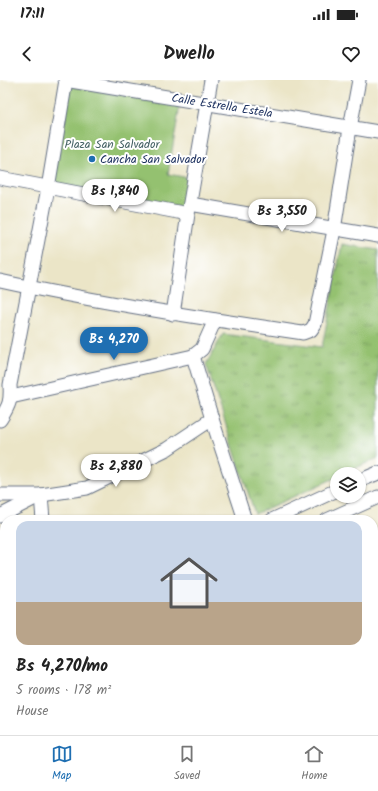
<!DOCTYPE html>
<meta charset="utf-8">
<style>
body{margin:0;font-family:Kalam,sans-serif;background:#f2f2f2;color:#222;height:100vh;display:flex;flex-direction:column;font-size:15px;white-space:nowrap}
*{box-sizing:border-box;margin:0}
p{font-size:13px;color:#767676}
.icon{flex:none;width:22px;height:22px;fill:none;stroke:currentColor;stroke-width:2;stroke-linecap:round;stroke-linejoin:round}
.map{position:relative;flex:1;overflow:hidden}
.details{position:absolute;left:0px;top:435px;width:378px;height:220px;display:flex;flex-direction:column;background:#fff;border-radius:16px 16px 0 0;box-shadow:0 1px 3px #0004}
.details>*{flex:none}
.controls{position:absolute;left:330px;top:387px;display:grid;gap:8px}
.controls a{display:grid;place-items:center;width:36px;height:36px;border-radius:50%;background:#fff;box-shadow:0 1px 3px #0004;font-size:20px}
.price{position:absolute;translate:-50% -34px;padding:0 9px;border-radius:14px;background:#fff;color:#222;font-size:13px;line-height:26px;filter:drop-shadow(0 1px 2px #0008)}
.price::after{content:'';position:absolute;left:50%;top:24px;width:12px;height:9px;margin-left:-6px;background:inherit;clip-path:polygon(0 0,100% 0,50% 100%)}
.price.selected{background:#1f6fb2;color:#fff}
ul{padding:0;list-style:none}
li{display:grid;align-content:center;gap:8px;height:212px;padding:0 16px}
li+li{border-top:1px solid #e0e0e0}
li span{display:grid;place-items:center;height:124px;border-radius:12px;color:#555}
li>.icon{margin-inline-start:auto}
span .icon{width:72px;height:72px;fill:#fffc;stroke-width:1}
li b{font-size:17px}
.status{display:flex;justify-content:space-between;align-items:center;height:28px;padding:0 20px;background:#fff;direction:ltr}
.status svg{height:11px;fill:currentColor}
header{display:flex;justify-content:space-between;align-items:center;height:52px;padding:0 16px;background:#fff;font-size:18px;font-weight:800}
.dock{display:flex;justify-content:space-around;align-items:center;height:56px;border-top:1px solid #e0e0e0;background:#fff;font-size:11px;color:#767676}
.dock a{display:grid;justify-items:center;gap:2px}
.dock .selected{color:#1f6fb2}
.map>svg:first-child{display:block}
.grass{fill:url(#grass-tufts);stroke:#587867}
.park{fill:#94c170;stroke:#587867}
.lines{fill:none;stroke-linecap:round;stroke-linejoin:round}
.stream{stroke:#58b1d5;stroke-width:3}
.minor-casing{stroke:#646f83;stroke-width:15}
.minor{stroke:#fff;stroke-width:13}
.poi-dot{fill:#1f6fb2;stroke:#fff;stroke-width:1.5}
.labels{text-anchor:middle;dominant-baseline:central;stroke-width:4;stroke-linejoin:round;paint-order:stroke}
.street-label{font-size:12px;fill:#1b2f5e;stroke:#fff}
.park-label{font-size:12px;fill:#456264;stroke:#fff}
.poi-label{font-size:12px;fill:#1b2f5e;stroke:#fff;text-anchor:start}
</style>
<div class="status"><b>17:11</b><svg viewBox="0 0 49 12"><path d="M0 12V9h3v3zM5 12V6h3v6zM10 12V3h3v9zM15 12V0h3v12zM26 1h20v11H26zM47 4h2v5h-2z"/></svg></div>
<header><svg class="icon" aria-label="back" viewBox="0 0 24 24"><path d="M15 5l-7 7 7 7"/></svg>Dwello<svg class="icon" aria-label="heart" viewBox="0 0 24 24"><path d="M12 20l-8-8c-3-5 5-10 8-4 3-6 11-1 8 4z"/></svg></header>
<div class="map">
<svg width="378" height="655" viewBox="0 0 378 655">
<defs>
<pattern id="grass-tufts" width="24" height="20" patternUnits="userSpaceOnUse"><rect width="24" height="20" fill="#94c170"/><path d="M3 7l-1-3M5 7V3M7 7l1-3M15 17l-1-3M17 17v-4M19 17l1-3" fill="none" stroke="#789d5f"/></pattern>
</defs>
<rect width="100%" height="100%" fill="#fff"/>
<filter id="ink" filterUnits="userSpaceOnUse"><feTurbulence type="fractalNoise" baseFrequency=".025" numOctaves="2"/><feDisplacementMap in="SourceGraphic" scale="8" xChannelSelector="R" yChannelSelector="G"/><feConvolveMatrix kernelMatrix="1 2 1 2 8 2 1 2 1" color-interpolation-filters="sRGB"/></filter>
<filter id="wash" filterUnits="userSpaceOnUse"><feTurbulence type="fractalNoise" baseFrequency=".012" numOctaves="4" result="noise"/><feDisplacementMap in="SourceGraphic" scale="16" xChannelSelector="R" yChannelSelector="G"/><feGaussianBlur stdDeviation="0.9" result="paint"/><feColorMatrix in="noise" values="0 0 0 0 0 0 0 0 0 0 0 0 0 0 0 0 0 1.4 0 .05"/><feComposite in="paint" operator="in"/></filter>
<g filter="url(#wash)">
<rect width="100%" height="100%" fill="#ebe5c7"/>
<path class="grass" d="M342 164 378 170V378L343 394H337V397L255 434 206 284 223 254 322 267Z"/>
<path class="park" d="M71 6 180 25 168 94 189 98 184 127 53 104Z"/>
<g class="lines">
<path class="stream" d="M257 655 261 650"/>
</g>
</g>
<g filter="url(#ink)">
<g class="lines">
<g class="minor-casing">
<g id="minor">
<path d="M65 0 378 52"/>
<path d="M0 98 188 134"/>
<path d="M190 124 378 156"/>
<path d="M0 201C100 223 202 238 303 253L311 250 315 244 334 150 350 48 359 0"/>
<path d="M173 234 188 134 211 0"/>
<path d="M193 276 212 339 245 440"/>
<path d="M11 317 193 276 202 269 215 240"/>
<path d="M0 340C9 325 11 323 10 305L48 108 66 0"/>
<path d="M359 401 378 393"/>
<path d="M0 415H41L43 440"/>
<path d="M0 436 41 415 87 408 167 369 212 339"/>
<path d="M272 440 337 410"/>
<path d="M327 440 378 417"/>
<path d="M373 534 378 545"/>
<path d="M0 562 5 560"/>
<path d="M373 576 378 574"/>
<path d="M0 581 5 579"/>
<path d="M0 632 5 641"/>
<path d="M10 650 13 655"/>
<path d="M113 650 116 655"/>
<path d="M330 650 331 655"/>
<path d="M237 655 241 650"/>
<path d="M272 655 276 650"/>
</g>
</g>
<use href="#minor" class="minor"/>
</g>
</g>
<circle class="poi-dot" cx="92" cy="79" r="4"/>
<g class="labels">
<g class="street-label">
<text transform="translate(222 26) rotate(9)">Calle Estrella Estela</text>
</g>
<g class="park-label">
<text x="112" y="64">Plaza San Salvador</text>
</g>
<g class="poi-label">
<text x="100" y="79">Cancha San Salvador</text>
</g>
</g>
</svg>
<div class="controls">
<a><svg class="icon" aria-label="layers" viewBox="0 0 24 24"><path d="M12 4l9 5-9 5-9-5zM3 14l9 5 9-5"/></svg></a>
</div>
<b class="price" style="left:115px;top:133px">Bs 1,840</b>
<b class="price" style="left:282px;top:153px">Bs 3,550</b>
<b class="price selected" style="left:114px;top:281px">Bs 4,270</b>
<b class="price" style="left:116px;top:408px">Bs 2,880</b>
<section class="details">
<ul>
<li><span style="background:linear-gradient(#c9d6e8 65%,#b9a48a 0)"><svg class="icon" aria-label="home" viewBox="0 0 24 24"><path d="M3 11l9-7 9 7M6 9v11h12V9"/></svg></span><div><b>Bs 4,270/mo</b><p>5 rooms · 178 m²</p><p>House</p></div></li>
</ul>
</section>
</div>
<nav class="dock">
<a class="selected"><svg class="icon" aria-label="map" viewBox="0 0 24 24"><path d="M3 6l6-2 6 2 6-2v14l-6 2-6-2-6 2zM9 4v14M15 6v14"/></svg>Map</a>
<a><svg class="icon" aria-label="saved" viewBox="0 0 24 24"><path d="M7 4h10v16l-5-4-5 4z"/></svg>Saved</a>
<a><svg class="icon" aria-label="home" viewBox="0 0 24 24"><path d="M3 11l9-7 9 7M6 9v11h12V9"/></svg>Home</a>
</nav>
